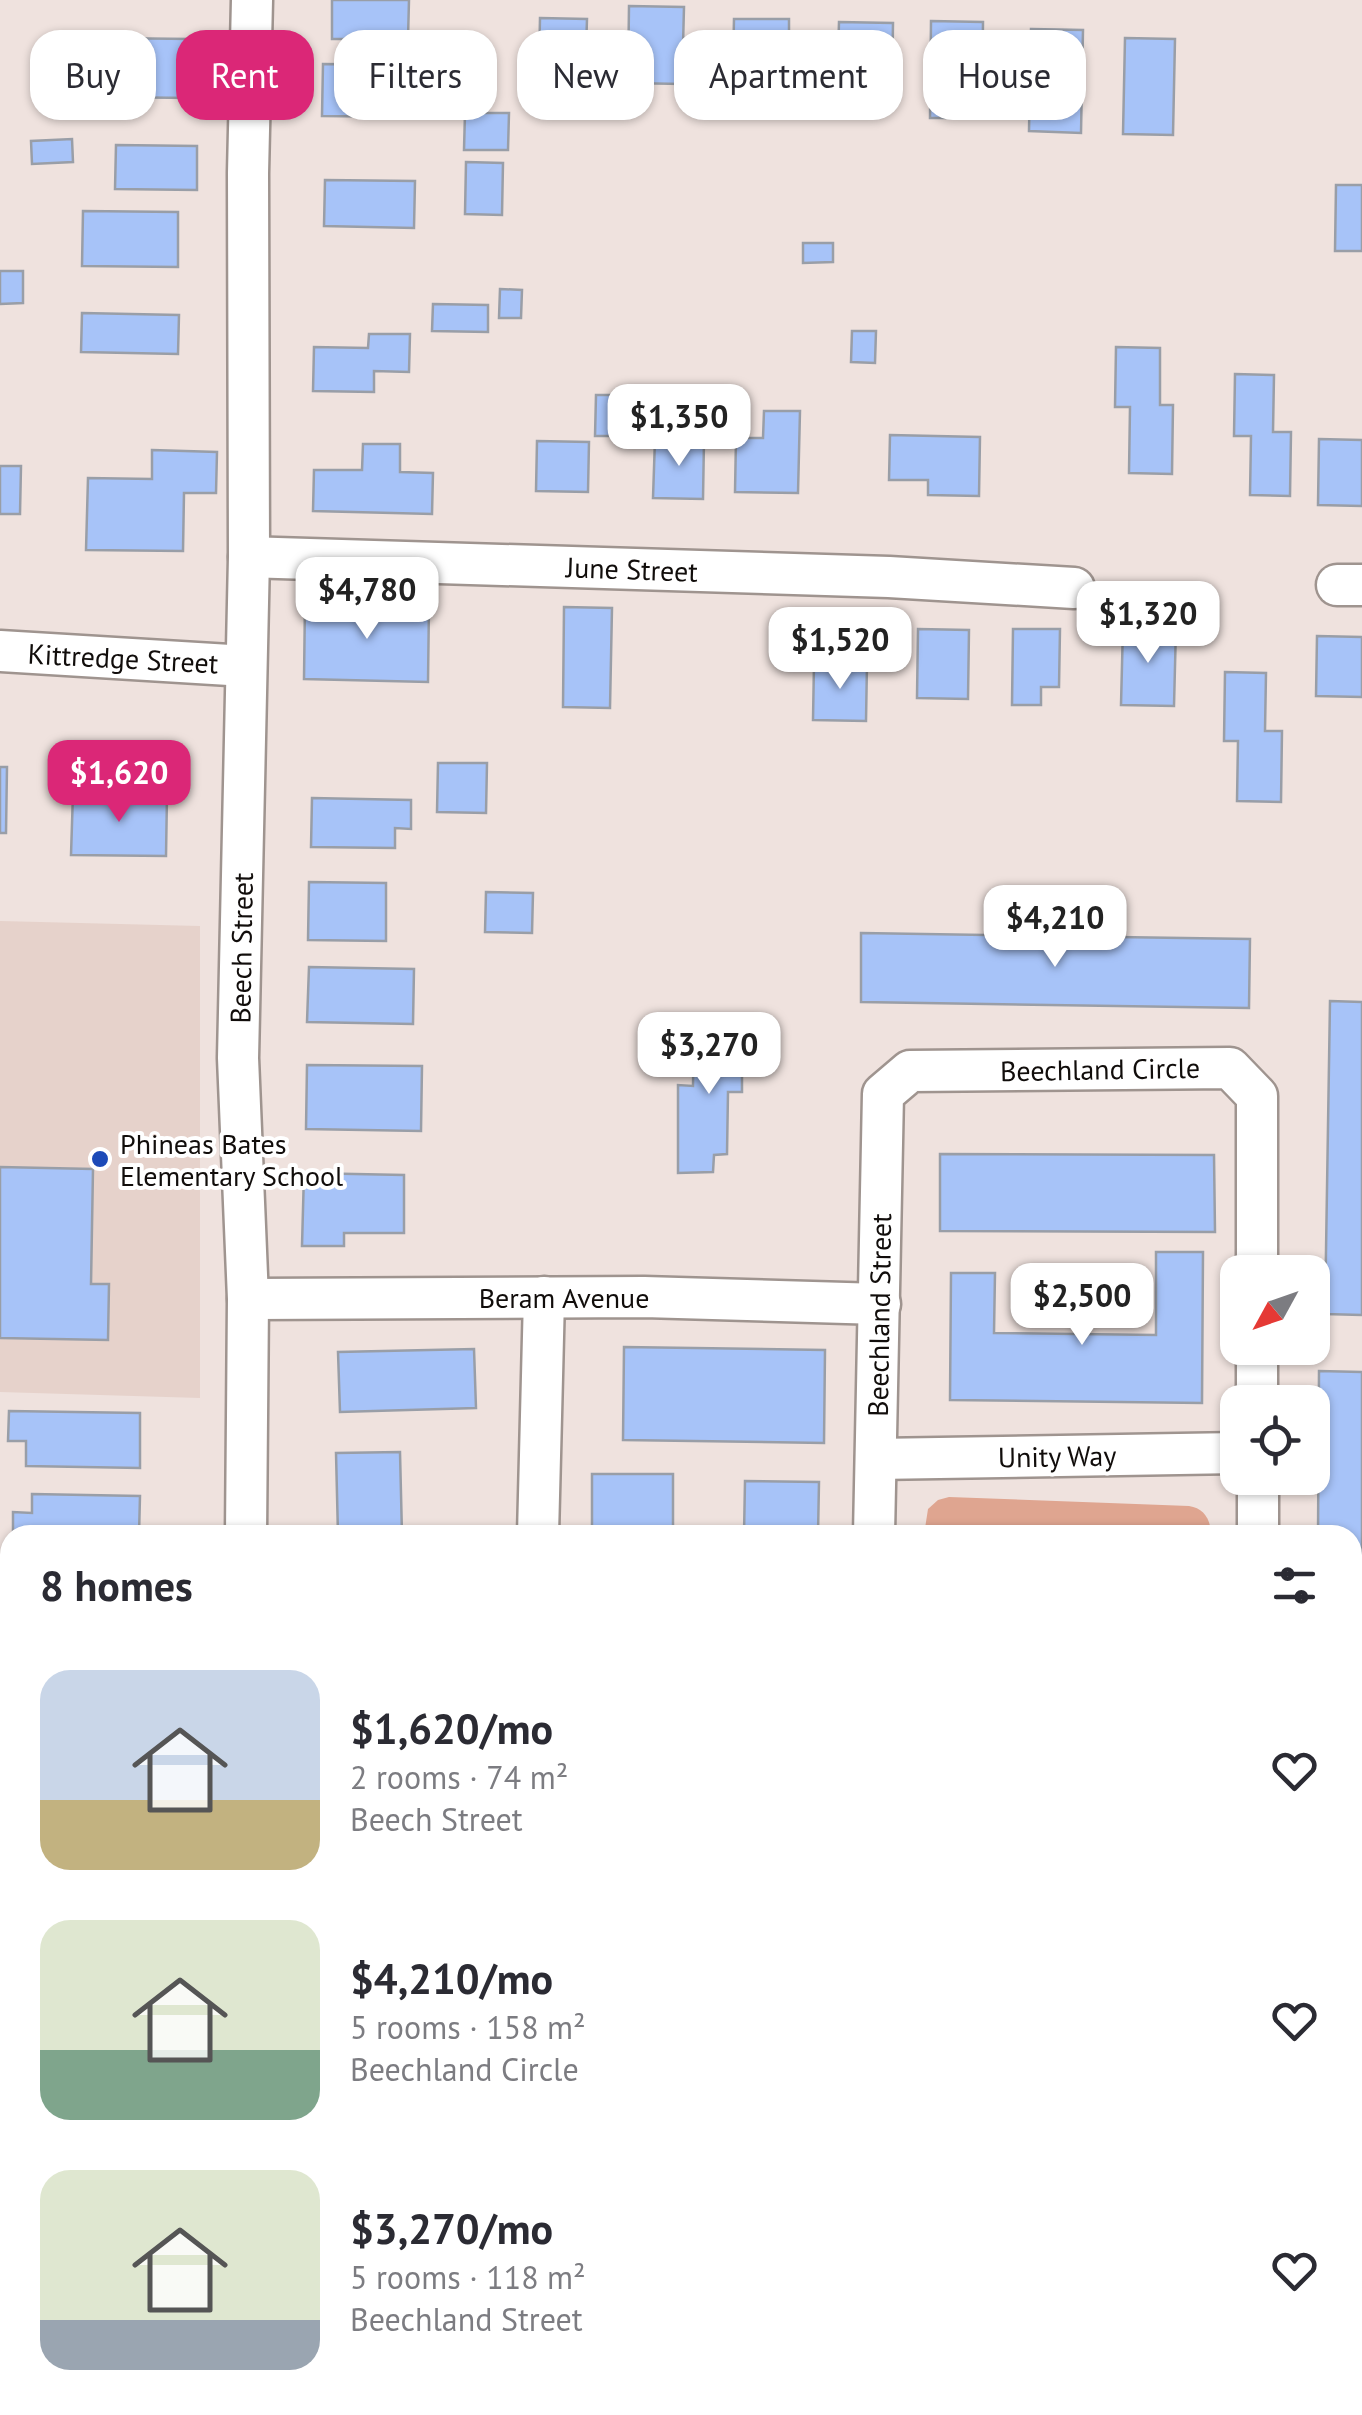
<!DOCTYPE html>
<meta charset="utf-8">
<style>
body{margin:0;font-family:"PT Sans",sans-serif;background:#f2f2f3;color:#2b2b33;height:100vh;display:flex;flex-direction:column;font-size:38px;white-space:nowrap}
*{box-sizing:border-box;margin:0}
p{font-size:32px;color:#7c7c81}
.icon{flex:none;width:55px;height:55px;fill:none;stroke:currentColor;stroke-width:2;stroke-linecap:round;stroke-linejoin:round}
.map{position:relative;flex:1;overflow:hidden}
.drawer{position:absolute;left:0px;top:1525px;width:1362px;height:890px;display:flex;flex-direction:column;background:#fff;border-radius:30px 30px 0 0;box-shadow:0 2px 8px #0004}
.drawer>*{flex:none}
.top-card{position:absolute;left:30px;top:30px;width:1302px;height:90px;display:flex;gap:20px}
.needle{width:65px;rotate:230deg}
.buttons{position:absolute;left:1220px;top:1255px;display:grid;gap:20px}
.buttons a{display:grid;place-items:center;width:110px;height:110px;border-radius:20px;background:#fff;box-shadow:0 2px 8px #0004;font-size:50px}
.price{position:absolute;translate:-50% -85px;padding:0 22px;border-radius:20px;background:#fff;color:#222;font-size:32px;line-height:65px;filter:drop-shadow(0 2px 5px #0008)}
.price::after{content:'';position:absolute;left:50%;top:60px;width:30px;height:22px;margin-left:-15px;background:inherit;clip-path:polygon(0 0,100% 0,50% 100%)}
.price.current{background:#db2777;color:#fff}
ul{padding:0;list-style:none}
li{display:flex;align-items:center;gap:30px;height:250px;padding:0 40px}
li span{display:grid;place-items:center;flex:none;width:280px;height:200px;border-radius:30px;color:#555}
li>.icon{margin-inline-start:auto}
span .icon{width:120px;height:120px;fill:#fffc;stroke-width:1}
li b{font-size:42px}
h2{display:flex;justify-content:space-between;align-items:center;height:120px;padding:0 40px;font-size:42px}
.pill{padding:0 35px;border-radius:30px;background:#fff;box-shadow:0 2px 8px #0004;font-size:35px;line-height:90px}
.pill.current{background:#db2777;color:#fff}
.map>svg:first-child{display:block}
.built{fill:#e6d2cb}
.green{fill:#dfa590}
.building{fill:#a7c3f8;stroke:#999ea7;stroke-width:2.5}
.lines{fill:none;stroke-linecap:round;stroke-linejoin:round}
.street-casing{stroke:#9f948f;stroke-width:45}
.secondary-casing{stroke:#9f948f;stroke-width:60}
.primary-casing{stroke:#9f948f;stroke-width:60}
.street{stroke:#fff;stroke-width:40}
.secondary{stroke:#fff;stroke-width:55}
.primary{stroke:#fff;stroke-width:55}
.poi-dot{fill:#1d4ab8;stroke:#fff;stroke-width:4}
.labels{text-anchor:middle;dominant-baseline:central;stroke-width:8;stroke-linejoin:round;paint-order:stroke}
.street-label{font-size:28px;fill:#110d0b;stroke:#fff}
.poi-label{font-size:28px;fill:#110d0b;stroke:#fff;text-anchor:start}
</style>
<div class="map">
<svg width="1362" height="2415" viewBox="0 0 1362 2415">
<rect width="100%" height="100%" fill="#efe2de"/>
<path class="built" d="M0 921 200 926V1398L0 1392Z"/>
<path class="green" d="M949 1497 1189 1506C1204 1508 1211 1520 1211 1535H924L928 1509 938 1500Z"/>
<g class="building">
<path d="M332 0H409L408 39H332Z"/>
<path d="M629 6 684 7 682 84 628 83Z"/>
<path d="M540 18 587 19 586 51H600V92H586L585 116 538 115Z"/>
<path d="M734 19H789V66L733 65Z"/>
<path d="M931 21 983 22 982 118H930Z"/>
<path d="M839 22 893 23 892 93 837 92Z"/>
<path d="M1031 29 1083 30 1081 133 1029 131Z"/>
<path d="M105 38 191 39 190 98 104 97Z"/>
<path d="M1125 38 1175 39 1173 135 1123 134Z"/>
<path d="M323 64 417 65 416 117 322 116Z"/>
<path d="M465 113H509L508 150H464Z"/>
<path d="M72 139 73 162 32 164 31 141Z"/>
<path d="M116 145 197 146V190L115 189Z"/>
<path d="M466 162 503 163 502 215 465 214Z"/>
<path d="M325 180 415 181 414 228 324 226Z"/>
<path d="M1336 185H1362V251H1335Z"/>
<path d="M83 211 178 212V267L82 266Z"/>
<path d="M803 243H833V262L803 263Z"/>
<path d="M0 271H23V303L0 304Z"/>
<path d="M500 289 522 290 521 318H499Z"/>
<path d="M433 304 488 305V332L432 331Z"/>
<path d="M82 313 179 315 178 354 81 352Z"/>
<path d="M852 331H876L875 363 851 362Z"/>
<path d="M369 334H410L409 372 374 371V392L313 391 314 347 368 348Z"/>
<path d="M1116 347 1160 348V405H1173L1172 474 1129 473 1130 407H1115Z"/>
<path d="M1235 374 1274 375 1273 432H1291L1290 496 1250 495 1251 436H1234Z"/>
<path d="M596 395H621V436H595Z"/>
<path d="M764 411H800L798 493 735 492 736 438H763Z"/>
<path d="M890 435 980 437 979 496 928 495V480H889Z"/>
<path d="M655 439 704 440 703 499 653 498Z"/>
<path d="M1319 439 1362 440V506L1318 505Z"/>
<path d="M537 441 589 442 588 492 536 491Z"/>
<path d="M363 444H400V472L433 473 432 514 313 511 314 470H362Z"/>
<path d="M152 450 217 452 216 493H184L183 551 86 550 88 478 152 479Z"/>
<path d="M0 466H21L20 514H0Z"/>
<path d="M305 602 429 604 428 682 304 679Z"/>
<path d="M564 607 612 608 610 708 563 707Z"/>
<path d="M1123 626 1176 627 1174 706 1121 705Z"/>
<path d="M918 629 969 630 968 699 917 698Z"/>
<path d="M1013 629H1060L1059 687H1041V705H1012Z"/>
<path d="M1317 636 1362 637V697L1316 696Z"/>
<path d="M814 663H867L866 721 813 720Z"/>
<path d="M1225 672 1266 673 1265 731H1282L1281 802 1237 801 1238 741H1224Z"/>
<path d="M438 763H487L486 813 437 812Z"/>
<path d="M0 767H7L6 833H0Z"/>
<path d="M73 793 167 795 166 856 71 855Z"/>
<path d="M312 798 411 800V829L395 828V848L311 847Z"/>
<path d="M309 882 386 883V941L308 940Z"/>
<path d="M486 892 533 893 532 933 485 932Z"/>
<path d="M861 933 1250 939 1249 1008 861 1002Z"/>
<path d="M309 967 414 969 413 1024 307 1022Z"/>
<path d="M1330 1001 1362 1002V1315L1325 1314Z"/>
<path d="M694 1026 742 1027V1092H728L727 1154 714 1155 713 1172 678 1173V1085L693 1086Z"/>
<path d="M307 1065 422 1066 421 1131 306 1129Z"/>
<path d="M940 1154 1214 1155 1215 1232 940 1231Z"/>
<path d="M0 1167 93 1169 91 1284H109L108 1340 0 1338Z"/>
<path d="M304 1173 404 1175V1233H344V1246H302Z"/>
<path d="M1156 1252H1203L1202 1403 950 1400 951 1273H995L994 1333 1156 1335Z"/>
<path d="M624 1347 825 1350 824 1443 623 1440Z"/>
<path d="M474 1349 476 1408 340 1412 338 1352Z"/>
<path d="M1319 1371 1362 1372V1585H1352V1535H1318Z"/>
<path d="M9 1411 140 1413V1468L26 1466V1441H8Z"/>
<path d="M400 1452 402 1535H338L336 1453Z"/>
<rect x="592" y="1474" width="81" height="61"/>
<path d="M745 1481 819 1482 818 1535H744Z"/>
<path d="M32 1494 140 1496 139 1535H13V1512L32 1513Z"/>
<path d="M1352 1614H1362V1765L1352 1764Z"/>
<rect x="1352" y="1794" width="10" height="255"/>
<path d="M0 2258H10V2348L0 2349Z"/>
<rect x="505" y="2405" width="36" height="10"/>
<path d="M657 2405H710V2413L657 2412Z"/>
<path d="M853 2405H907V2415H852Z"/>
<rect x="988" y="2405" width="64" height="10"/>
<path d="M1251 2405H1310L1309 2415H1250Z"/>
</g>
<g class="lines">
<g class="street-casing">
<g id="street">
<path d="M249 557 889 577 1074 588"/>
<path d="M1337 585H1362"/>
<path d="M0 651 246 666"/>
<path d="M248 1299 644 1297 880 1304"/>
<path d="M1257 1348V1402"/>
<path d="M876 1459 1238 1453"/>
<path d="M1258 1478V1535"/>
<path d="M246 1535 248 1299 238 1058 249 557 248 173 252 0"/>
<path d="M538 1535 544 1297"/>
<path d="M874 1535 883 1094 910 1071 1230 1068 1257 1096V1272"/>
<path d="M792 2415V2405"/>
<path d="M1171 2415V2405"/>
</g>
</g>
<g class="secondary-casing">
<g id="secondary">
<path d="M214 2405V2415"/>
<path d="M24 2415 34 2405"/>
</g>
</g>
<g class="primary-casing">
<g id="primary">
<path d="M0 2205H10"/>
<path d="M1352 2226H1362"/>
</g>
</g>
<use href="#street" class="street"/>
<use href="#secondary" class="secondary"/>
<use href="#primary" class="primary"/>
</g>
<circle class="poi-dot" cx="100" cy="1159" r="10"/>
<g class="labels">
<g class="street-label">
<text transform="translate(632 569) rotate(2)">June Street</text>
<text transform="translate(123 658) rotate(3)">Kittredge Street</text>
<text transform="translate(241 948) rotate(-89)">Beech Street</text>
<text transform="translate(1100 1069) rotate(-1)">Beechland Circle</text>
<text x="564" y="1297">Beram Avenue</text>
<text transform="translate(879 1315) rotate(-89)">Beechland Street</text>
<text transform="translate(1057 1456) rotate(-1)">Unity Way</text>
</g>
<g class="poi-label">
<text x="120" y="1143">Phineas Bates<tspan x="120" dy="32">Elementary School</tspan></text>
</g>
</g>
</svg>
<div class="buttons">
<a><svg class="needle" viewBox="-14 -14 28 28"><path d="M0-13l5 13h-10z" fill="#e53935"/><path d="M0 13l5-13h-10z" fill="#7c7c81"/></svg></a>
<a><svg class="icon" aria-label="locate" viewBox="0 0 24 24"><circle cx="12" cy="12" r="6"/><path d="M12 2v4M12 18v4M2 12h4M18 12h4"/></svg></a>
</div>
<b class="price" style="left:679px;top:469px">$1,350</b>
<b class="price" style="left:367px;top:642px">$4,780</b>
<b class="price" style="left:1148px;top:666px">$1,320</b>
<b class="price" style="left:840px;top:692px">$1,520</b>
<b class="price current" style="left:119px;top:825px">$1,620</b>
<b class="price" style="left:1055px;top:970px">$4,210</b>
<b class="price" style="left:709px;top:1097px">$3,270</b>
<b class="price" style="left:1082px;top:1348px">$2,500</b>
<div class="top-card">
<a class="pill">Buy</a>
<a class="pill current">Rent</a>
<a class="pill">Filters</a>
<a class="pill">New</a>
<a class="pill">Apartment</a>
<a class="pill">House</a>
</div>
<section class="drawer">
<h2>8 homes<svg class="icon" aria-label="filters" viewBox="0 0 24 24"><path d="M4 7h16M4 17h16"/><circle cx="9" cy="7" r="2"/><circle cx="15" cy="17" r="2"/></svg></h2>
<ul>
<li><span style="background:linear-gradient(#c9d6e8 65%,#c2b280 0)"><svg class="icon" aria-label="home" viewBox="0 0 24 24"><path d="M3 11l9-7 9 7M6 9v11h12V9"/></svg></span><div><b>$1,620/mo</b><p>2 rooms · 74 m²</p><p>Beech Street</p></div><svg class="icon" aria-label="heart" viewBox="0 0 24 24"><path d="M12 20l-8-8c-3-5 5-10 8-4 3-6 11-1 8 4z"/></svg></li>
<li><span style="background:linear-gradient(#dfe7d0 65%,#7fa58c 0)"><svg class="icon" aria-label="home" viewBox="0 0 24 24"><path d="M3 11l9-7 9 7M6 9v11h12V9"/></svg></span><div><b>$4,210/mo</b><p>5 rooms · 158 m²</p><p>Beechland Circle</p></div><svg class="icon" aria-label="heart" viewBox="0 0 24 24"><path d="M12 20l-8-8c-3-5 5-10 8-4 3-6 11-1 8 4z"/></svg></li>
<li><span style="background:linear-gradient(#dfe7d0 75%,#9aa5b1 0)"><svg class="icon" aria-label="home" viewBox="0 0 24 24"><path d="M3 11l9-7 9 7M6 9v11h12V9"/></svg></span><div><b>$3,270/mo</b><p>5 rooms · 118 m²</p><p>Beechland Street</p></div><svg class="icon" aria-label="heart" viewBox="0 0 24 24"><path d="M12 20l-8-8c-3-5 5-10 8-4 3-6 11-1 8 4z"/></svg></li>
</ul>
</section>
</div>
